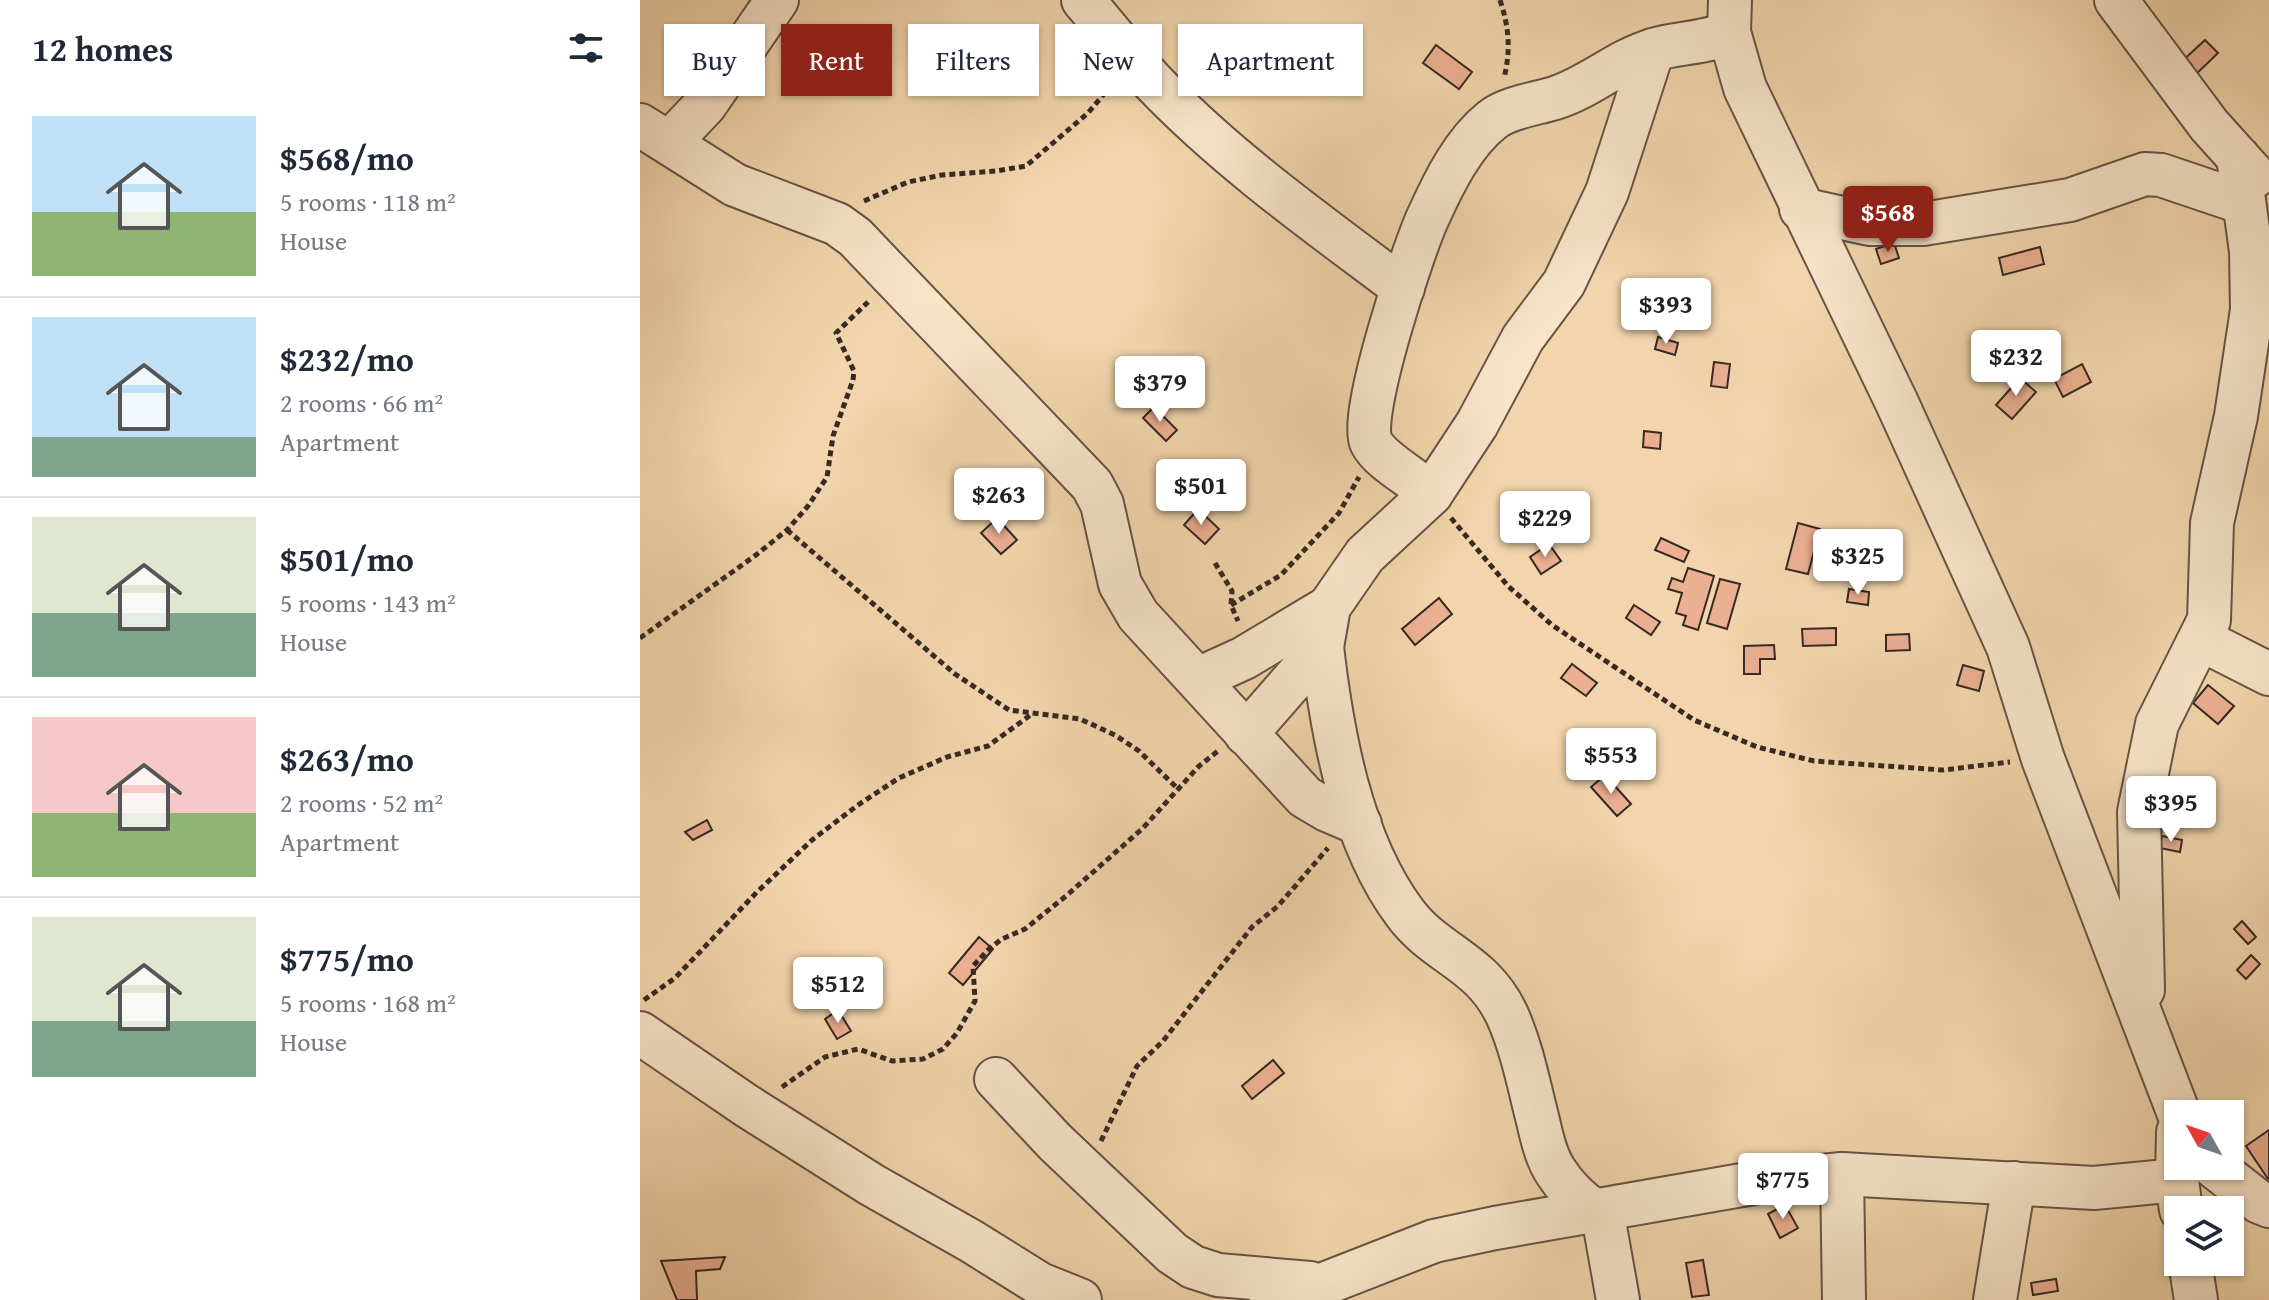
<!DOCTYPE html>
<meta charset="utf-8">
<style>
body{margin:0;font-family:"Gentium Book Plus",serif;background:#f6f6f7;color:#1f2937;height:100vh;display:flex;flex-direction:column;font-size:30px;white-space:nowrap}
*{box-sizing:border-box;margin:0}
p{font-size:26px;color:#747a83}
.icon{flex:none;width:44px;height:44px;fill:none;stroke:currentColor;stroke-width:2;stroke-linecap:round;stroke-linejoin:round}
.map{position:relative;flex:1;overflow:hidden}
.drawer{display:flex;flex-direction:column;background:#fff;width:640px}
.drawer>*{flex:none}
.guide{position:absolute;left:24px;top:24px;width:760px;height:72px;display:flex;gap:16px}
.needle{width:52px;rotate:310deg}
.controls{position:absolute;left:1524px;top:1100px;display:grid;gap:16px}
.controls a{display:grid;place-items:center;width:80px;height:80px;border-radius:0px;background:#fff;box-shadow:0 2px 6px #0004;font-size:40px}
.price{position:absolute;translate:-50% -68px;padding:0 18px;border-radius:8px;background:#fff;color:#222;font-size:26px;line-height:52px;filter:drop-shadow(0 2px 4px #0008)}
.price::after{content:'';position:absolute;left:50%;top:48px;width:24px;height:18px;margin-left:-12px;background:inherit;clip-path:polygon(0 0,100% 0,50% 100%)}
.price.on{background:#8f2418;color:#fff}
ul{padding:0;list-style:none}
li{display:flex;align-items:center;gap:24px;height:200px;padding:0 32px}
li+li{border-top:2px solid #e0e1e3}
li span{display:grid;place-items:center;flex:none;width:224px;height:160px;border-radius:0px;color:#555}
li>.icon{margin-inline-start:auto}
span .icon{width:96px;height:96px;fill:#fffc;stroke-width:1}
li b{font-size:34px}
h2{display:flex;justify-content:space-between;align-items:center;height:96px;padding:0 32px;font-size:34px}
.tag{padding:0 28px;border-radius:0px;background:#fff;box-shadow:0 2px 6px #0004;font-size:28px;line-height:72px}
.tag.on{background:#8f2418;color:#fff}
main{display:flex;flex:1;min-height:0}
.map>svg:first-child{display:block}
.building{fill:#ebaf91;stroke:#372923;stroke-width:2}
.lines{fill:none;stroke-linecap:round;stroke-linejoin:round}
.minor-casing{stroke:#665445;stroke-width:46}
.path{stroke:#372923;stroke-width:5;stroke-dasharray:6 4;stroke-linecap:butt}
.minor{stroke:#f7e4c9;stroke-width:42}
</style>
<main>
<section class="drawer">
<h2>12 homes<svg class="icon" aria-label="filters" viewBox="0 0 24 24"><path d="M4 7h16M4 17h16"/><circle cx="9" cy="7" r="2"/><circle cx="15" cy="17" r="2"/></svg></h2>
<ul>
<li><span style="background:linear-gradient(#bfe0f5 60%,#8fb573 0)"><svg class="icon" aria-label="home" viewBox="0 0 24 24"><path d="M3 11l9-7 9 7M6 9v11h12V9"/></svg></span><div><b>$568/mo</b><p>5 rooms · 118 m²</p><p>House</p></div></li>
<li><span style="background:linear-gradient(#bfe0f5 75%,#7fa58c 0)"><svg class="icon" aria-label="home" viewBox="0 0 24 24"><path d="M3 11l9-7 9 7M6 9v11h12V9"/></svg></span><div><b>$232/mo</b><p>2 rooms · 66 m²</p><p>Apartment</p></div></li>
<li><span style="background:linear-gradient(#dfe7d0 60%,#7fa58c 0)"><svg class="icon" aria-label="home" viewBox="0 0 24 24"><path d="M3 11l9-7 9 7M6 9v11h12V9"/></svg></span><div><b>$501/mo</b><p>5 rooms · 143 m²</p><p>House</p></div></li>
<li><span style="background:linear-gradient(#f6c9c9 60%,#8fb573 0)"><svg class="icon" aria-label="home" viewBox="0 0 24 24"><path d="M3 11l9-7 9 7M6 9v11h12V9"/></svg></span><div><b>$263/mo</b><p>2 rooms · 52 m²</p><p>Apartment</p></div></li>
<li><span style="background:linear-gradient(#dfe7d0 65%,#7fa58c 0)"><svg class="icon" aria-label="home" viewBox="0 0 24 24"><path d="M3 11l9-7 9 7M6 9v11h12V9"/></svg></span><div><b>$775/mo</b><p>5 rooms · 168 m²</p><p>House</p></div></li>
</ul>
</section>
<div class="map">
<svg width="1629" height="1300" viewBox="0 0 1629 1300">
<rect width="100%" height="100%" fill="#f2d5ac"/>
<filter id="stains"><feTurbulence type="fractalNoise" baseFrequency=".0025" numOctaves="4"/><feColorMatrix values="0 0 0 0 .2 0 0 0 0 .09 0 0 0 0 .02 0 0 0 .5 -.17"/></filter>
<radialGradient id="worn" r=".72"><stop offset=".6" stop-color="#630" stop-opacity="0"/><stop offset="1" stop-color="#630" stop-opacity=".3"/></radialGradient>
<g class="building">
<path d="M1565 40 1578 53 1551 79 1538 65Z"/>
<path d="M796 45 832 72 819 89 783 63Z"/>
<path d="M1254 243 1259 258 1241 264 1236 249Z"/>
<path d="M1400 247 1404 264 1363 275 1359 258Z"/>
<path d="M1018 337 1038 343 1035 355 1015 349Z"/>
<path d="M1074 362 1090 364 1087 388 1071 386Z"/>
<path d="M1442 364 1451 382 1423 397 1414 379Z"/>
<path d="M1380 378 1396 392 1372 419 1356 405Z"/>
<path d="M514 407 537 430 526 441 503 418Z"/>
<path d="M1004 431 1021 433 1020 449 1003 447Z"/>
<path d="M558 509 579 529 565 544 544 525Z"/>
<path d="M357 518 377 540 361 554 341 533Z"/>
<path d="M1158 523 1180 529 1168 574 1146 569Z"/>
<path d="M1021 538 1049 551 1044 562 1015 550Z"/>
<path d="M909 544 921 561 901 574 890 557Z"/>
<path d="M1048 568 1074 576 1058 630 1043 625 1046 616 1036 613 1042 593 1028 589 1032 578 1043 582Z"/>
<path d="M1080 579 1100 584 1087 629 1067 623Z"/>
<path d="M1209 589 1229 592 1228 605 1207 602Z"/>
<path d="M799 598 812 614 775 645 762 629Z"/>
<path d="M994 605 1020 622 1011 635 986 618Z"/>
<path d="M1196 628V645L1163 646 1162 629Z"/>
<path d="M1269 634 1270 650 1246 651V635Z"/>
<path d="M1134 645 1135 659H1120V674H1104V646Z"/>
<path d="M932 664 957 683 946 696 921 678Z"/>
<path d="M1323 665 1344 671 1339 691 1317 685Z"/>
<path d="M1568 685 1594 706 1578 724 1553 703Z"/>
<path d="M965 775 991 804 977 816 951 787Z"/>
<path d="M1546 782 1559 821 1549 824 1535 785Z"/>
<path d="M67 820 72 830 53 840 45 832Z"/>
<path d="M1522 836 1542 840 1540 852 1520 848Z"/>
<path d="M1602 921 1616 937 1608 944 1594 929Z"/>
<path d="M339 937 353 949 323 985 309 973Z"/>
<path d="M1611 955 1620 964 1606 979 1597 970Z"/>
<path d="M198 1010 211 1031 197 1039 185 1019Z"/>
<path d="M633 1060 644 1073 612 1099 602 1086Z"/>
<path d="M1629 1130V1178L1628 1179 1606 1146Z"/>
<path d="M1145 1205 1158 1228 1140 1238 1128 1214Z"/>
<path d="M85 1257 80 1269 56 1271 57 1300H37L21 1261Z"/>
<path d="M1063 1260 1069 1295 1052 1297 1046 1263Z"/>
<path d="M1416 1279 1418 1291 1393 1295 1391 1283Z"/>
</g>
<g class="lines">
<g class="minor-casing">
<g id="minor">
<path d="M443 0C467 28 490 58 515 84 589 161 678 224 763 288"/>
<path d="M1090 0 1089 32 1105 88 1257 403 1368 647 1403 759 1539 1114"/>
<path d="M1476 0 1569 125 1615 176"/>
<path d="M0 125 95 185 197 224 215 237 452 485 462 504 480 584 498 615 665 797 687 810 720 824"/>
<path d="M30 142 65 105 137 0"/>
<path d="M1161 209 1230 224H1283L1430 200 1505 174 1521 175 1604 203"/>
<path d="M791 494C775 478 741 462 731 442 718 416 774 246 789 215 804 182 823 143 852 120 868 107 896 104 915 98 950 87 977 61 1013 50 1037 42 1066 44 1089 32"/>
<path d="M1560 639 1629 674"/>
<path d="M682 647C692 733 711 841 765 913 796 955 842 961 867 1015 882 1048 889 1086 898 1121 902 1138 906 1157 916 1172 926 1188 939 1200 954 1211"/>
<path d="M558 679 604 658 689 607"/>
<path d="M606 734 682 647 689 607 725 555 791 494 837 424 883 338 924 283 967 192 1013 50"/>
<path d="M1503 990 1499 812 1517 724 1569 620 1572 523 1596 416 1612 310 1611 251 1598 157"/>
<path d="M0 1033 107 1106 232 1185 331 1241 400 1284 440 1300"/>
<path d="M356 1079 415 1142 532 1253 553 1267 578 1275 670 1283"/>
<path d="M1538 1132 1537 1180 1541 1210"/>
<path d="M1573 1166 1619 1202 1629 1206"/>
<path d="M1202 1174 1204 1300"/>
<path d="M962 1210 978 1300"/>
<path d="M1550 1262 1556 1300"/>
<path d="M631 1300 684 1284 794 1241 855 1228 1125 1181 1202 1174 1454 1188 1537 1180"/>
<path d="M1355 1300 1374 1183"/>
</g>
</g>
<g class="path">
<path d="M860 0C869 27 871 50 864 78"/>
<path d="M224 201 268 182 302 175 356 171 386 166 448 113 464 94 466 81"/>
<path d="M811 518 868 586 912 625 1054 720 1117 747 1174 761 1303 770 1370 762"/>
<path d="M147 530 315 674 369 710 440 719 475 735 499 751 538 789"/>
<path d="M575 563 592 591 591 605 598 621"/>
<path d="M591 605 641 575 699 513 719 477"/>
<path d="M0 638 116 555 147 530 168 506 187 477 193 436 213 380 214 371 196 333 228 302"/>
<path d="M4 1000 35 978 117 892 172 840 218 805 259 778 307 757 348 746 392 714"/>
<path d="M142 1087 185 1057 218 1049 252 1061 283 1059 303 1049 317 1033 335 1001 333 966 350 948 362 939 385 929 426 896 503 828 559 766 578 751"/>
<path d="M461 1141 497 1066 523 1041 612 927 638 906 688 848"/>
</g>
<use href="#minor" class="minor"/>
</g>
<rect width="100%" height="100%" filter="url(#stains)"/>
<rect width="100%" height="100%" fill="url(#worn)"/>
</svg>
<div class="controls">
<a><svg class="needle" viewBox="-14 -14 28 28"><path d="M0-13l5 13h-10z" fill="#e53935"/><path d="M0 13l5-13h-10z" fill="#747a83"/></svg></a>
<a><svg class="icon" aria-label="layers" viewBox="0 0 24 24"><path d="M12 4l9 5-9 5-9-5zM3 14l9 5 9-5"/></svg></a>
</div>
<b class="price on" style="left:1248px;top:254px">$568</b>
<b class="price" style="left:1026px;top:346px">$393</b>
<b class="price" style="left:1376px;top:398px">$232</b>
<b class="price" style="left:520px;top:424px">$379</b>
<b class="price" style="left:561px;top:527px">$501</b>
<b class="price" style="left:359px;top:536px">$263</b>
<b class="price" style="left:905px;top:559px">$229</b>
<b class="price" style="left:1218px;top:597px">$325</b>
<b class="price" style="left:971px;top:796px">$553</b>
<b class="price" style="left:1531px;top:844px">$395</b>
<b class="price" style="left:198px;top:1025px">$512</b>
<b class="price" style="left:1143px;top:1221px">$775</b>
<div class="guide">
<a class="tag">Buy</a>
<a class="tag on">Rent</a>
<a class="tag">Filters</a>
<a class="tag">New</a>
<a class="tag">Apartment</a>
</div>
</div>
</main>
